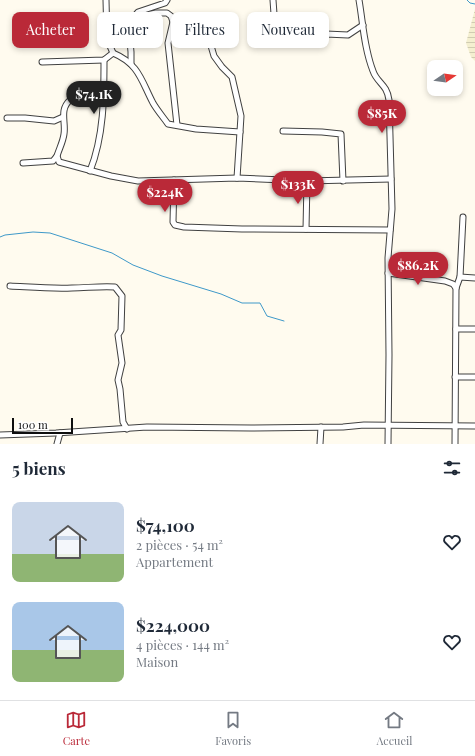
<!DOCTYPE html>
<html lang="fr">
<meta charset="utf-8">
<style>
body{margin:0;font-family:"Playfair Display",serif;background:#f2f2f3;color:#1f2937;height:100vh;display:flex;flex-direction:column;font-size:15px;white-space:nowrap}
*{box-sizing:border-box;margin:0}
p{font-size:13px;color:#747a83}
.icon{flex:none;width:22px;height:22px;fill:none;stroke:currentColor;stroke-width:2;stroke-linecap:round;stroke-linejoin:round}
.map{position:relative;height:444px;overflow:hidden}
.drawer{display:flex;flex-direction:column;background:#fff;flex:1}
.drawer>*{flex:none}
.banner{position:absolute;left:12px;top:12px;width:451px;height:36px;display:flex;gap:8px}
.needle{width:26px;rotate:77deg}
.controls{position:absolute;left:427px;top:60px;display:grid;gap:8px}
.controls a{display:grid;place-items:center;width:36px;height:36px;border-radius:8px;background:#fff;box-shadow:0 2px 6px #0003;font-size:20px}
.scale{position:absolute;left:12px;bottom:10px;width:61px;box-sizing:border-box;padding-left:4px;border:2px solid #0e0e0e;border-top:0;font-size:11px;line-height:14px;white-space:nowrap;color:#0e0e0e;-webkit-text-stroke:3px #fff;paint-order:stroke}
.price{position:absolute;translate:-50% -34px;padding:0 9px;border-radius:14px;background:#ba2938;color:#fff;font-size:13px;line-height:26px;filter:drop-shadow(0 1px 2px #0008)}
.price::after{content:'';position:absolute;left:50%;top:24px;width:12px;height:9px;margin-left:-6px;background:inherit;clip-path:polygon(0 0,100% 0,50% 100%)}
.price.active{background:#222;color:#fff}
ul{padding:0;list-style:none}
li{display:flex;align-items:center;gap:12px;height:100px;padding:0 12px}
li span{display:grid;place-items:center;flex:none;width:112px;height:80px;border-radius:8px;color:#555}
li>.icon{margin-inline-start:auto}
span .icon{width:48px;height:48px;fill:#fffc;stroke-width:1}
li b{font-size:17px}
h2{display:flex;justify-content:space-between;align-items:center;height:48px;padding:0 12px;font-size:17px}
.pill{padding:0 14px;border-radius:8px;background:#fff;box-shadow:0 2px 6px #0003;font-size:14px;line-height:36px}
.pill.active{background:#ba2938;color:#fff}
.tabs{display:flex;justify-content:space-around;align-items:center;height:56px;border-top:1px solid #e0e1e3;background:#fff;font-size:11px;color:#747a83}
.tabs a{display:grid;justify-items:center;gap:2px}
.tabs .active{color:#ba2938}
.map>svg:first-child{display:block}
.farmland{fill:url(#farmland-rules)}
.lines{fill:none;stroke-linecap:round;stroke-linejoin:round}
.stream{stroke:#3e99c9;stroke-width:1}
.minor-casing{stroke:#414141;stroke-width:7}
.minor{stroke:#fff;stroke-width:5}
</style>
<div class="map">
<svg width="475" height="444" viewBox="0 0 475 444">
<defs>
<pattern id="farmland-rules" width="6" height="5" patternUnits="userSpaceOnUse"><rect width="6" height="5" fill="#f4efd0"/><path d="M0 2.5h6" fill="none" stroke="#d0ccb1"/></pattern>
</defs>
<rect width="100%" height="100%" fill="#fffbef"/>
<path class="farmland" d="M475 9V61L471 57 466 43Z"/>
<g class="lines">
<g class="stream">
<path d="M467 0 470 3 475 4"/>
<path d="M0 237 5 235 33 232 50 233 112 253 133 265 162 276 221 294 242 303H260L267 316 284 321"/>
</g>
<g class="minor-casing">
<g id="minor">
<path d="M106 0 107 39 113 53C139 64 141 80 153 103 157 110 163 117 168 124L196 129 240 132"/>
<path d="M273 0 275 28 277 33 304 37 326 34 348 35 363 25"/>
<path d="M359 0C363 23 364 48 373 71 377 83 387 84 389 100L392 209 388 258 389 355 388 444"/>
<path d="M133 18 138 12 165 3 167 0"/>
<path d="M106 19 113 20 128 19 156 13H167L171 16 173 22 168 43 177 125"/>
<path d="M128 19 131 52V64"/>
<path d="M173 22 200 33 209 39 214 56 222 67 232 77 241 116 237 178"/>
<path d="M42 62 104 60 113 53"/>
<path d="M105 99 70 100C59 110 66 122 64 134 63 142 59 149 57 156L59 162 111 176 138 181 237 178 307 181 391 179"/>
<path d="M7 118H25L54 121 63 117"/>
<path d="M283 131 322 132 341 134 343 181"/>
<path d="M23 163 53 161 57 156"/>
<path d="M90 171C104 136 104 97 104 60"/>
<path d="M174 180 173 222 175 225 184 227 242 229 390 230"/>
<path d="M306 229 307 181"/>
<path d="M388 273 445 281 453 284 456 288"/>
<path d="M460 277 475 278"/>
<path d="M10 286C30 287 51 289 72 288 86 288 100 286 115 287L122 296 121 330 118 335 122 363 118 380 120 389 123 422 127 429"/>
<path d="M456 329H475"/>
<path d="M455 377H475"/>
<path d="M0 435 56 433 147 427 251 428 343 427 364 425 475 426"/>
<path d="M57 444 60 433"/>
<path d="M320 444 321 427"/>
<path d="M455 444 456 288 460 277 463 217"/>
</g>
</g>
<use href="#minor" class="minor"/>
</g>
</svg>
<div class="controls">
<a><svg class="needle" viewBox="-14 -14 28 28"><path d="M0-13l5 13h-10z" fill="#e53935"/><path d="M0 13l5-13h-10z" fill="#747a83"/></svg></a>
</div>
<div class="scale">100 m</div>
<b class="price active" style="left:94px;top:115px">$74.1K</b>
<b class="price" style="left:382px;top:134px">$85K</b>
<b class="price" style="left:298px;top:205px">$133K</b>
<b class="price" style="left:165px;top:213px">$224K</b>
<b class="price" style="left:418px;top:286px">$86.2K</b>
<div class="banner">
<a class="pill active">Acheter</a>
<a class="pill">Louer</a>
<a class="pill">Filtres</a>
<a class="pill">Nouveau</a>
</div>
</div>
<section class="drawer">
<h2>5 biens<svg class="icon" aria-label="filters" viewBox="0 0 24 24"><path d="M4 7h16M4 17h16"/><circle cx="9" cy="7" r="2"/><circle cx="15" cy="17" r="2"/></svg></h2>
<ul>
<li><span style="background:linear-gradient(#c9d6e8 65%,#8fb573 0)"><svg class="icon" aria-label="home" viewBox="0 0 24 24"><path d="M3 11l9-7 9 7M6 9v11h12V9"/></svg></span><div><b>$74,100</b><p>2 pièces · 54 m²</p><p>Appartement</p></div><svg class="icon" aria-label="heart" viewBox="0 0 24 24"><path d="M12 20l-8-8c-3-5 5-10 8-4 3-6 11-1 8 4z"/></svg></li>
<li><span style="background:linear-gradient(#a9c7e8 60%,#8fb573 0)"><svg class="icon" aria-label="home" viewBox="0 0 24 24"><path d="M3 11l9-7 9 7M6 9v11h12V9"/></svg></span><div><b>$224,000</b><p>4 pièces · 144 m²</p><p>Maison</p></div><svg class="icon" aria-label="heart" viewBox="0 0 24 24"><path d="M12 20l-8-8c-3-5 5-10 8-4 3-6 11-1 8 4z"/></svg></li>
</ul>
</section>
<nav class="tabs">
<a class="active"><svg class="icon" aria-label="map" viewBox="0 0 24 24"><path d="M3 6l6-2 6 2 6-2v14l-6 2-6-2-6 2zM9 4v14M15 6v14"/></svg>Carte</a>
<a><svg class="icon" aria-label="saved" viewBox="0 0 24 24"><path d="M7 4h10v16l-5-4-5 4z"/></svg>Favoris</a>
<a><svg class="icon" aria-label="home" viewBox="0 0 24 24"><path d="M3 11l9-7 9 7M6 9v11h12V9"/></svg>Accueil</a>
</nav>
